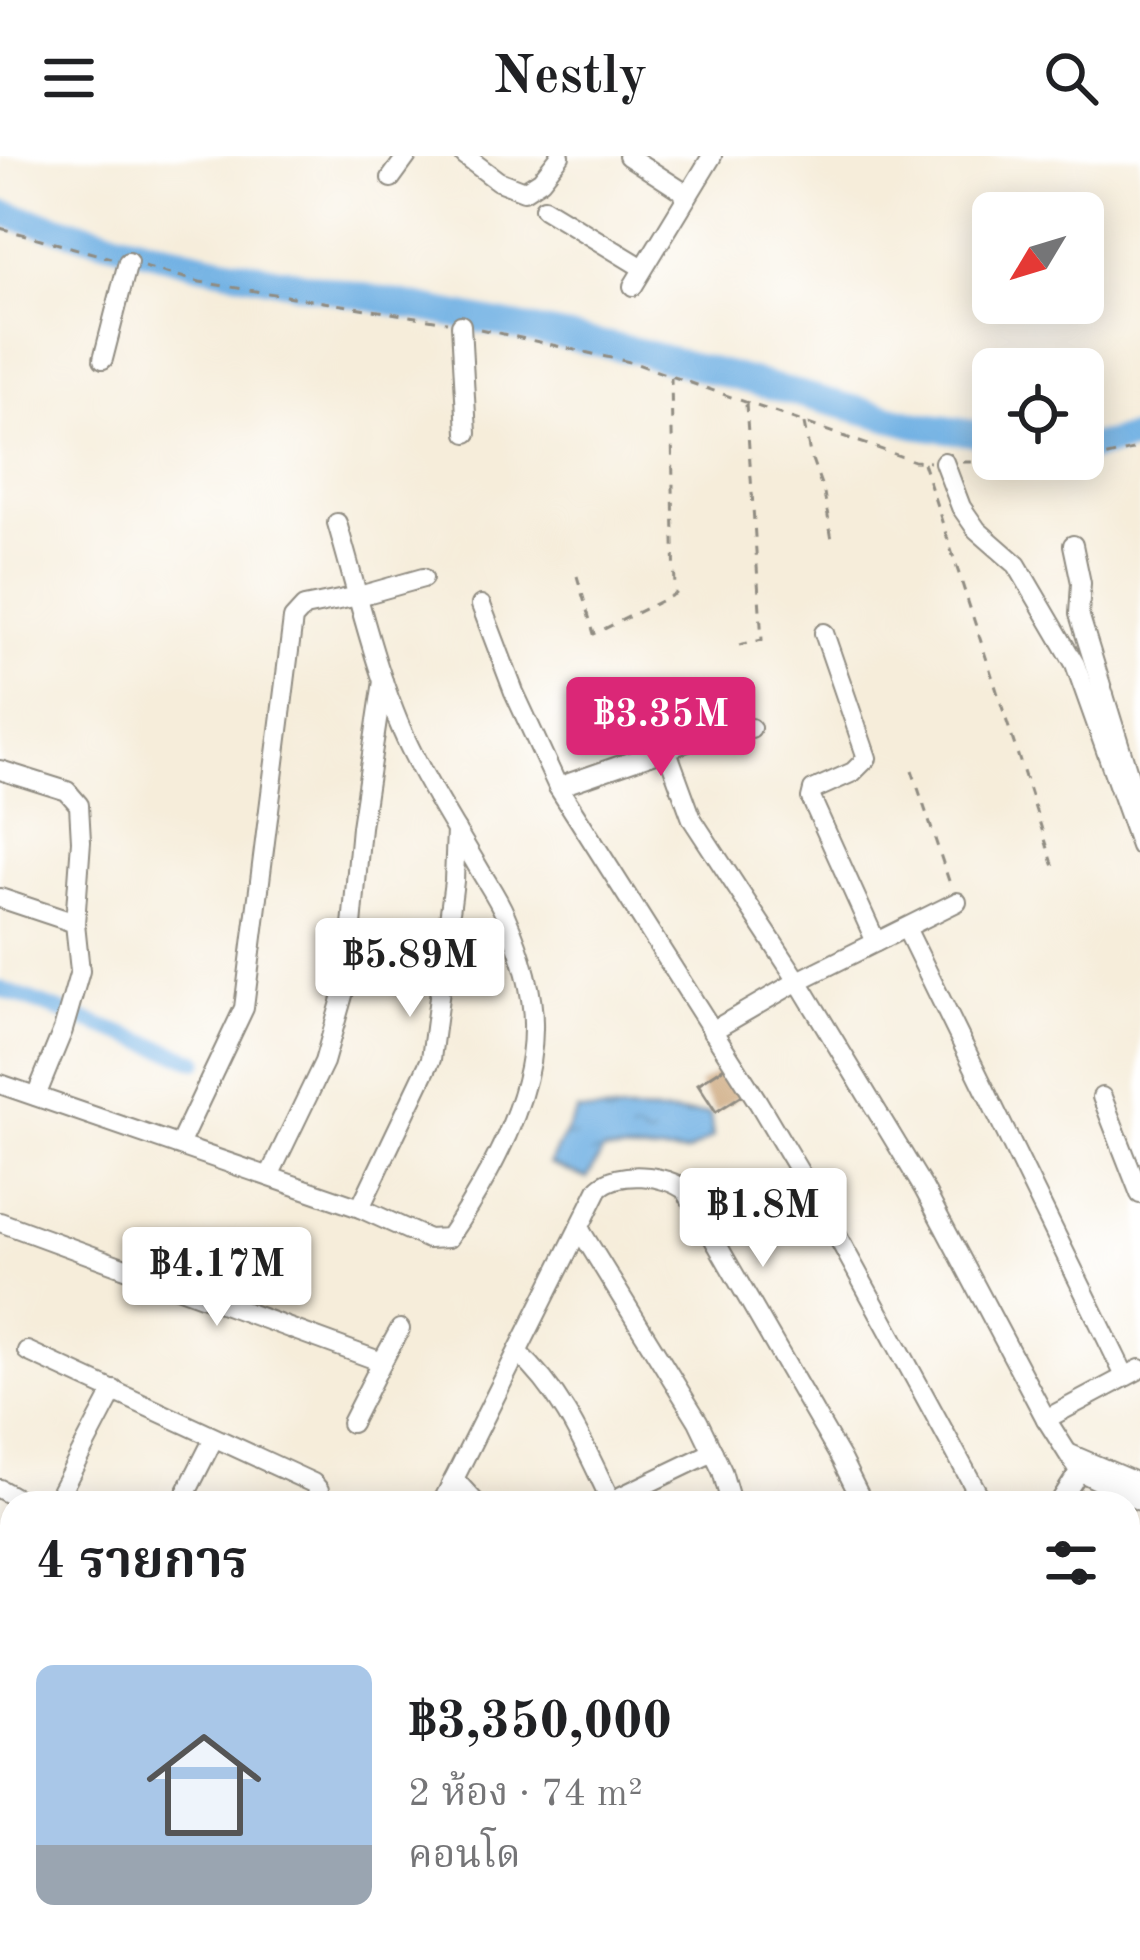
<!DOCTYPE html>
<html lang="th">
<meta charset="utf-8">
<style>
body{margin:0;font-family:"Old Standard TT","Noto Serif Thai",serif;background:#f6f6f6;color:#202124;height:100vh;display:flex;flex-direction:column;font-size:45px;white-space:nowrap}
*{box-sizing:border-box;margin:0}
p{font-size:39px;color:#757577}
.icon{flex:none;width:66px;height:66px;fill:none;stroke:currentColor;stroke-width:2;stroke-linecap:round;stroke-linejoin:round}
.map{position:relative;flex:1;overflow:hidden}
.sheet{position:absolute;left:0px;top:1335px;width:1140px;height:471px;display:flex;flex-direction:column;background:#fff;border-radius:36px 36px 0 0;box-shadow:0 6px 30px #0003}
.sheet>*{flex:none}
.needle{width:78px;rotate:232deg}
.buttons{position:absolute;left:972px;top:36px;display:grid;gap:24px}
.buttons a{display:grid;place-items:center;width:132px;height:132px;border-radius:18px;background:#fff;box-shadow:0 6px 30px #0003;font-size:60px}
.price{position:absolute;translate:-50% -102px;padding:0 27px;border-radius:12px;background:#fff;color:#222;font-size:39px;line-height:78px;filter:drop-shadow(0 3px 6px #0008)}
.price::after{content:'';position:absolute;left:50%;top:72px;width:36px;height:27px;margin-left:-18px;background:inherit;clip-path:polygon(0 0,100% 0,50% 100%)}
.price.selected{background:#db2777;color:#fff}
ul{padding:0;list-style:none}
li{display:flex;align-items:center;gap:36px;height:300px;padding:0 36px}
li span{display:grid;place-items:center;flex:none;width:336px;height:240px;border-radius:18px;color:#555}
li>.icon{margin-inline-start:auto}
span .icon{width:144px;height:144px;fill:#fffc;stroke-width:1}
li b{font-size:51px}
h2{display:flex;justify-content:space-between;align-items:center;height:144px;padding:0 36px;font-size:51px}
header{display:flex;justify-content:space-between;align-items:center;height:156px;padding:0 36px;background:#fff;font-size:54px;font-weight:600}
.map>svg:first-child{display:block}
.water{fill:url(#water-ripples);stroke:#4e6e87;stroke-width:3}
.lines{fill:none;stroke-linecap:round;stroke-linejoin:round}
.canal{stroke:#70b0e3;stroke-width:16}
.river{stroke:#70b0e3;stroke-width:27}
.building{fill:#c9a275}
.street-casing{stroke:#908c82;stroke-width:22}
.path{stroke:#908c82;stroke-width:3;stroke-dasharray:9 9;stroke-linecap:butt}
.street{stroke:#fff;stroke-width:18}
</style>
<header><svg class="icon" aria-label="menu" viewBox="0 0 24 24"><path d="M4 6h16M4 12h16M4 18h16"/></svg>Nestly<svg class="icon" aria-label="search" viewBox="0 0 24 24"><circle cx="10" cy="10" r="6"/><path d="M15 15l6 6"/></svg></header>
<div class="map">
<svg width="1140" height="1804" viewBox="0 0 1140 1804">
<defs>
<pattern id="water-ripples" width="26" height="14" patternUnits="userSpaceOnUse" patternTransform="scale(3)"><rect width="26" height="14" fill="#70b0e3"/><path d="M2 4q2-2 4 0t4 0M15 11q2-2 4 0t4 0" fill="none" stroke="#5c8fb8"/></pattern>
</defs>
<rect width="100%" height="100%" fill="#fff"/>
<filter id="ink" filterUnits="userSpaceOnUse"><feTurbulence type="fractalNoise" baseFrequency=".00833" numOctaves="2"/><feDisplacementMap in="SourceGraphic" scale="24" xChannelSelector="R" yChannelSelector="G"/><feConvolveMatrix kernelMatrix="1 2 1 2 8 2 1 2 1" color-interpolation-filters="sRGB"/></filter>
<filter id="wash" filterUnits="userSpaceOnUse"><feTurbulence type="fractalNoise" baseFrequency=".004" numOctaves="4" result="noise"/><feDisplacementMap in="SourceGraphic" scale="48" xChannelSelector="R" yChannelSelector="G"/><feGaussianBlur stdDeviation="2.7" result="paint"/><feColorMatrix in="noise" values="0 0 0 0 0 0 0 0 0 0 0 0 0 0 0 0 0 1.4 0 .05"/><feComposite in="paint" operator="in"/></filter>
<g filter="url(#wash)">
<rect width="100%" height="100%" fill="#f6edda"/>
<g class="water">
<path d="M577 955 710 958 713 981 687 997 603 995 587 1023 549 1008Z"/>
<path d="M381 1794H575L571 1804H377Z"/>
</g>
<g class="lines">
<g class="canal">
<path d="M0 833 197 905"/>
<path d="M0 1637 12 1642"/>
</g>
<g class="river">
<path d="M0 57 201 108 637 195 916 269 993 280"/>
<path d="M1083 293 1140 281"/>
</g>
</g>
<g id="blocks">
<path class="building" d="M729 908 747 936 716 956 698 928Z"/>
</g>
</g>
<g filter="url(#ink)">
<use href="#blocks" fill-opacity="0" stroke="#908c82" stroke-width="3"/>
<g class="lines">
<g class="street-casing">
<g id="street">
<path d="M465 0 498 25 524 35 541 24 560 0"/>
<path d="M628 0 688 39"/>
<path d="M391 22 407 0"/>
<path d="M544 52 643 112"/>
<path d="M633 130 712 0"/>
<path d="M461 169 467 277"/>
<path d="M103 203 128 106"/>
<path d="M944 306 961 351 977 374 1017 409 1075 508 1140 690"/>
<path d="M1073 389 1081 427 1079 458 1140 656"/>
<path d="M481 449 514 536 558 631 758 946 834 1074 983 1347"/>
<path d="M824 477 867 602 853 616 813 634 811 642 876 786"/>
<path d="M666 592 692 663 798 825 924 1033 1046 1263 1079 1315 1140 1345"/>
<path d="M0 614 67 635 79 649 81 685 75 767 80 815 63 874 36 940"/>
<path d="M558 631 693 584 751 572"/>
<path d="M0 742 75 767"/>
<path d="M906 772 1125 1220"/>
<path d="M712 875 798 825 957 746"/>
<path d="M0 928 360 1052 428 1083 448 1082C487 1025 533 944 533 873 534 836 520 793 505 759 498 742 487 727 478 711 455 672 430 633 410 592 378 527 358 438 337 367"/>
<path d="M1102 941 1140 1038"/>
<path d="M179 989 244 852 293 463 304 451 359 440 423 422"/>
<path d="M269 1020 324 906 347 825 361 671 383 525"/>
<path d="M360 1052 431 903 454 725 456 674"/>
<path d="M0 1066 382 1206 400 1173"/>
<path d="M579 1072 698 1265 722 1315 731 1347"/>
<path d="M27 1195 313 1327 319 1334 318 1347"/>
<path d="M518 1197C563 1237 585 1291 611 1345"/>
<path d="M1046 1263 1140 1213"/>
<path d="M351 1267 382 1206"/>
<path d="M1068 1297 1140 1328"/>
<path d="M454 1323 476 1347"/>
<path d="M0 1333 25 1347"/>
<path d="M55 1347 114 1234"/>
<path d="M181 1347 214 1282"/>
<path d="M442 1347 599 1032C618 1014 666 1018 686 1035L841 1303 863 1347"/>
<path d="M607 1347 713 1296"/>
<path d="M1059 1347 1084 1308"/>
<path d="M1128 1442 1140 1414"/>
<path d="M0 1456 12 1432"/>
<path d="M0 1569 12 1573"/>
<path d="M1128 1714 1140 1685"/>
<path d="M0 1715 12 1719"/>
<path d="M668 1794 687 1804"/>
<path d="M1037 1794 1041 1804"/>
<path d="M213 1804 218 1794"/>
<path d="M351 1804 356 1794"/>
<path d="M605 1804 610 1794"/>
<path d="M819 1804 826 1794"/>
</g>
</g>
<g class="path">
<path d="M0 72 111 102"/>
<path d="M144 111 200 126 447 166"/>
<path d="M480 173 634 207 914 305 930 306"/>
<path d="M804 268 810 298 824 337 833 390"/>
<path d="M963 306H1083L1140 292"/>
<path d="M923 307 1056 717"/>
<path d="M577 420 594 478 675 438 671 222"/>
<path d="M739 489 762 484 746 248"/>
<path d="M912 614 950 728"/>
</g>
<use href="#street" class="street"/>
</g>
</g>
</svg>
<div class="buttons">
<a><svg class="needle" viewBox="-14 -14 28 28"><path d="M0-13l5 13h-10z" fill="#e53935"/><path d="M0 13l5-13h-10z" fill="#757577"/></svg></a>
<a><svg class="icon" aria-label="locate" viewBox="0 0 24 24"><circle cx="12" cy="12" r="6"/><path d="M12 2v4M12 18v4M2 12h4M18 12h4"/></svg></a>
</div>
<b class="price selected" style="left:661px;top:623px">฿3.35M</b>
<b class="price" style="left:410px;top:864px">฿5.89M</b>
<b class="price" style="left:763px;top:1114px">฿1.8M</b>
<b class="price" style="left:217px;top:1173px">฿4.17M</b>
<section class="sheet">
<h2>4 รายการ<svg class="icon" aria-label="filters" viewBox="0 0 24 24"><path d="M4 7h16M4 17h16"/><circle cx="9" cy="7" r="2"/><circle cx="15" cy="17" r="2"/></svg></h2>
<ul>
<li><span style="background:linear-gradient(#a9c7e8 75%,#9aa5b1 0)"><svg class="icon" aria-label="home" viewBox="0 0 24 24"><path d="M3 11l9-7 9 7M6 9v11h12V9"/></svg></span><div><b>฿3,350,000</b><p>2 ห้อง · 74 m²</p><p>คอนโด</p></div></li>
</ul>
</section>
</div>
